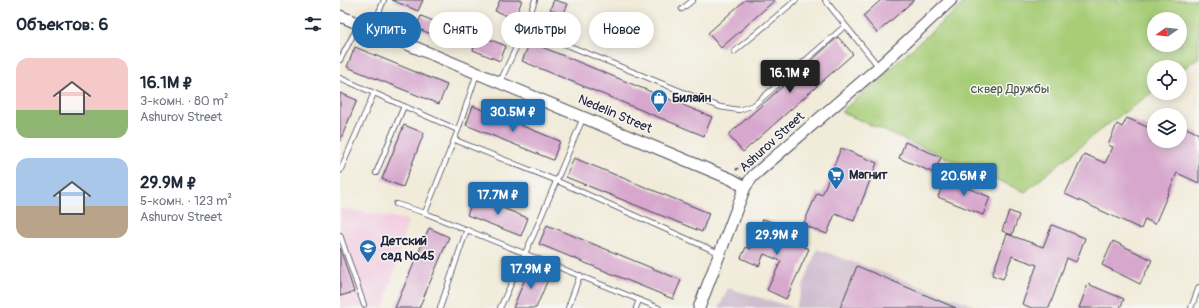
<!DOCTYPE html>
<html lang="ru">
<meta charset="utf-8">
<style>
body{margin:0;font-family:Pangolin,sans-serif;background:#f2f2f3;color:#1f2937;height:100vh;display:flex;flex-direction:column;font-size:15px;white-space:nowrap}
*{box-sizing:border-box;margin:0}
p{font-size:13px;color:#747a83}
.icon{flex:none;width:22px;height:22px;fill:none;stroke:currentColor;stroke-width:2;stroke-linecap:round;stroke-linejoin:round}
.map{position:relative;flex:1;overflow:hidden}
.drawer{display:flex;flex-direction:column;background:#fff;width:340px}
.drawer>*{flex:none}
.banner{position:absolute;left:12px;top:12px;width:380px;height:36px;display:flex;gap:8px}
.needle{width:26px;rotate:256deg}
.controls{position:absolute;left:807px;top:12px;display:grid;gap:8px}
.controls a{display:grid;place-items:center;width:40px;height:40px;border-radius:50%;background:#fff;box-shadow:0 2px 10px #0003;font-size:20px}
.price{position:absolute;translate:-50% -34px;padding:0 9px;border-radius:4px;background:#1f6fb2;color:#fff;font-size:13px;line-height:26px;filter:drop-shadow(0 1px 2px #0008)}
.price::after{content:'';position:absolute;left:50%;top:24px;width:12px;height:9px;margin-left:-6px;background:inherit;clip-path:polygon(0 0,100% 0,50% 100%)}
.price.current{background:#222;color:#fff}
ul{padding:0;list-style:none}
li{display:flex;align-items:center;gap:12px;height:100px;padding:0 16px}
li span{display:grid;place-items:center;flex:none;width:112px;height:80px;border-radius:12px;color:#555}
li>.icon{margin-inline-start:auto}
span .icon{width:48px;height:48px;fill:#fffc;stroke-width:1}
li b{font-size:17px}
h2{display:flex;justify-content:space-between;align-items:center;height:48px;padding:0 16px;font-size:17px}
.pill{padding:0 14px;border-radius:18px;background:#fff;box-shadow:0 2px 10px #0003;font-size:14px;line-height:36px}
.pill.current{background:#1f6fb2;color:#fff}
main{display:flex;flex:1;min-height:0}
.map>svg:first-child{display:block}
.built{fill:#f2cfe1}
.industrial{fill:#cfbdcf}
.green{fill:#a7cd77;stroke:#647859;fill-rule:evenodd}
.building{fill:#d7a7cd}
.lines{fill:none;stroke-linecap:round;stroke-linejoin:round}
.service-casing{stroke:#414053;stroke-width:6}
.tertiary-casing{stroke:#414053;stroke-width:13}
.path{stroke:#414053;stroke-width:2;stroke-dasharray:3 3;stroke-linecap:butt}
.service{stroke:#fff;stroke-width:4.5}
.tertiary{stroke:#fff;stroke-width:11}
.labels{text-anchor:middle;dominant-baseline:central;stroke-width:3;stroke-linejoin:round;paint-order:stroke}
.park-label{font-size:13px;fill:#4a554d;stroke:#f6f6f2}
.poi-label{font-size:13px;font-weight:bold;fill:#22223b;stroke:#f6f6f2;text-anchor:start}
.street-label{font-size:13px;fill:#22223b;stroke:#f6f6f2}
</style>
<main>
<section class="drawer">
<h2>Объектов: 6<svg class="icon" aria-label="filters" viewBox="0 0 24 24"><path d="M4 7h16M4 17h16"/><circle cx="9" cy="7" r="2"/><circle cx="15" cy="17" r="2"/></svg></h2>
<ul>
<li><span style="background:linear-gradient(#f6c9c9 65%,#8fb573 0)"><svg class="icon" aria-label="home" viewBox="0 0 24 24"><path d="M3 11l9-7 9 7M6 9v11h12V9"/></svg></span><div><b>16.1M ₽</b><p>3-комн. · 80 m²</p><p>Ashurov Street</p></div></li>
<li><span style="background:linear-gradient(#a9c7e8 60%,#b9a48a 0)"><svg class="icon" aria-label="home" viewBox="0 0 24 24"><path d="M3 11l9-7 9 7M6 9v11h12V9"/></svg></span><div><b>29.9M ₽</b><p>5-комн. · 123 m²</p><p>Ashurov Street</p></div></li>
</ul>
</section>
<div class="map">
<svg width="859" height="308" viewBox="0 0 859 308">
<rect width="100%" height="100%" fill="#f6f6f2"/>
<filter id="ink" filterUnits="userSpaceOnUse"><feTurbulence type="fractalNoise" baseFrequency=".025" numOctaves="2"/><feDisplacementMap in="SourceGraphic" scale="8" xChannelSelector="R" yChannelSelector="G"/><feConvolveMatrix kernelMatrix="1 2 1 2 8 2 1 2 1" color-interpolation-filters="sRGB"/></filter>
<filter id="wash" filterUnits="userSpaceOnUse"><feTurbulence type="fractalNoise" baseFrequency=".012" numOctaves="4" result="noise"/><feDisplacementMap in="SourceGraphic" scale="16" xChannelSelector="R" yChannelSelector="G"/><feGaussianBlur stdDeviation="0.9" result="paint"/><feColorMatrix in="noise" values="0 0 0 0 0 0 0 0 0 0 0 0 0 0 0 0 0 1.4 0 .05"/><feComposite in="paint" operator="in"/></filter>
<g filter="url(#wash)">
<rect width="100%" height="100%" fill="#f1ebd9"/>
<path class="built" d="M0 208 68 220 44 308H0Z"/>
<g class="industrial">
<path d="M477 249 638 307 640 308H455Z"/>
<path d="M388 288 454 308H379Z"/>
</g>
<path class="green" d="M627 0H859V57L840 71V67H814V91L756 133 685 192 501 112ZM814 19H840V45H814Z"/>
<g id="blocks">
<g class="building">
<path d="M52 0H83L78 11Z"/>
<path d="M160 0H182L175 19 155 11Z"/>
<path d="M214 0 228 4 223 15 210 9Z"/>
<path d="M405 0H435L381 48 368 33Z"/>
<path d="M541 0H574L537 33 523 16Z"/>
<path d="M81 16 96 22 94 27 122 37 119 45 76 28Z"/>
<path d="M139 35 166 46 160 61 133 50Z"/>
<path d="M498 37 513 54 403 152 388 135Z"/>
<path d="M190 42 372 117 364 136 182 61Z"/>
<path d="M15 47 107 85 99 104 7 67Z"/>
<path d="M0 93 17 100 0 141Z"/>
<path d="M133 106 220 141 213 160 126 125Z"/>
<path d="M787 118 814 130V141H840V125L859 134V183L837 173 815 224 805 219 801 229 725 194 744 154 765 163 773 147 768 145 777 124 782 127Z"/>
<path d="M64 125 84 133 63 187 42 179Z"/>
<path d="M565 142 601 157 594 173 559 158Z"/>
<path d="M501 148 537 163 514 221 495 214 487 234 463 225 477 193 482 195Z"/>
<path d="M234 158 369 213 362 232 226 177Z"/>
<path d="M605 179 650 197 643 215 598 197Z"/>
<path d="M134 197 188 218 181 236 127 215Z"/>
<path d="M669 211 679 215 672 235 662 231Z"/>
<path d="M423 219 447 228 443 237 469 249 446 299 427 290 441 261 424 254 419 266 401 258 406 247 411 249Z"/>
<path d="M207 225 341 280 333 299 199 244Z"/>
<path d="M712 225 745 238 736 262 727 258 709 308H692L682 304 697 265 672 256 663 279 652 275 667 234 703 247Z"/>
<path d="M89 228 109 237 102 254 79 308H55Z"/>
<path d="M773 241 812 260 800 284 762 265Z"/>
<path d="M0 248 14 292 0 296Z"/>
<path d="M517 266 616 308H500Z"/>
<path d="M189 269 209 277 196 308H173Z"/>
<path d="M748 284 784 299 780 308H739Z"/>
</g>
</g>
</g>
<g filter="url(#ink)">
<use href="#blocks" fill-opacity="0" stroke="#414053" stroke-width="1"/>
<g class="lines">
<g class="service-casing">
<g id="service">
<path d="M485 0 539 67"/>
<path d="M342 9 353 0"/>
<path d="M185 28 380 107 399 110 414 105 505 26"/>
<path d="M32 29 44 0"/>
<path d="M394 52 456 0"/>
<path d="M0 60 19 24"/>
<path d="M0 78 118 130 85 213 319 308"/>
<path d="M160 82 185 28 195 0"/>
<path d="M118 130 137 73"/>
<path d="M115 140 215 180 379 253"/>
<path d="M0 171 34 93"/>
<path d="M36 173 64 106"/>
<path d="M56 204 85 213"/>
<path d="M0 235 24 305"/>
<path d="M100 308 127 229"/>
<path d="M160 308 193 236 243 118"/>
<path d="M228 308 240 275"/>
<path d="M296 308 299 300"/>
<path d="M851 308 859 287"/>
</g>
</g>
<g class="tertiary-casing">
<g id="tertiary">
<path d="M0 16 391 179 405 187"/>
<path d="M359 308 405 187 413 176 539 67 611 0"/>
</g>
</g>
<path class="path" d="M396 170 406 161 410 165"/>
<use href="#service" class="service"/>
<use href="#tertiary" class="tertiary"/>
</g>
</g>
<defs>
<g id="shop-pin" transform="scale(0.9)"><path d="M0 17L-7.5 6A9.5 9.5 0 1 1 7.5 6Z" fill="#1f6fb2" stroke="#f6f6f2"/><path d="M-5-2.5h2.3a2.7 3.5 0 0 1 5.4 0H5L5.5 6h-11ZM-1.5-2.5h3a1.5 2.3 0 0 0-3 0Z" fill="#fff"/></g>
<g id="supermarket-pin" transform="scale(0.9)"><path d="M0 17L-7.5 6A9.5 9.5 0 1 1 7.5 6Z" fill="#1f6fb2" stroke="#f6f6f2"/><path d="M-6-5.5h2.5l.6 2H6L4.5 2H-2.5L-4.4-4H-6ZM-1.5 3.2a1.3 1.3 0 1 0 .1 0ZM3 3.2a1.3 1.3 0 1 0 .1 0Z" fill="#fff"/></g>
<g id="school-pin" transform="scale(0.9)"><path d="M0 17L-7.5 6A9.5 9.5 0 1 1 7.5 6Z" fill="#1f6fb2" stroke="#f6f6f2"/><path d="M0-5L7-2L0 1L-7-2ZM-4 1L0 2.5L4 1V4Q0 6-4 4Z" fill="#fff"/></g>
</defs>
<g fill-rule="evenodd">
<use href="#shop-pin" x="319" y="98"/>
<use href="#supermarket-pin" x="496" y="175"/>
<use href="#school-pin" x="28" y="248"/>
</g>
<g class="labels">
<g class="park-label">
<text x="670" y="89">сквер Дружбы</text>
</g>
<g class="poi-label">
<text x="332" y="98">Билайн</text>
<text x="509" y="175">Магнит</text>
<text x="41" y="241">Детский<tspan x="41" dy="15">сад №45</tspan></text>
</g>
<g class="street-label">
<text transform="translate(275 114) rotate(23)">Nedelin Street</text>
<text transform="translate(432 142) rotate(-42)">Ashurov Street</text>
</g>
</g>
</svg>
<div class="controls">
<a><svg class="needle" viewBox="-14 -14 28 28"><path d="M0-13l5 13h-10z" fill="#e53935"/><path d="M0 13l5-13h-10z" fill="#747a83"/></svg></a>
<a><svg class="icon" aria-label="locate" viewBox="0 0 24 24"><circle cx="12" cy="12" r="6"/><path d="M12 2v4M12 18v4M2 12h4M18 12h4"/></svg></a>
<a><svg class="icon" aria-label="layers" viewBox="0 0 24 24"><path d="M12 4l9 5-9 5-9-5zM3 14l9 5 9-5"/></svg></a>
</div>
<b class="price current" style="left:450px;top:94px">16.1M ₽</b>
<b class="price" style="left:173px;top:133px">30.5M ₽</b>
<b class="price" style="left:624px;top:197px">20.6M ₽</b>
<b class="price" style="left:158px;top:216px">17.7M ₽</b>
<b class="price" style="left:437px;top:256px">29.9M ₽</b>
<b class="price" style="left:191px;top:290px">17.9M ₽</b>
<div class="banner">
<a class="pill current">Купить</a>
<a class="pill">Снять</a>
<a class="pill">Фильтры</a>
<a class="pill">Новое</a>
</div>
</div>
</main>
